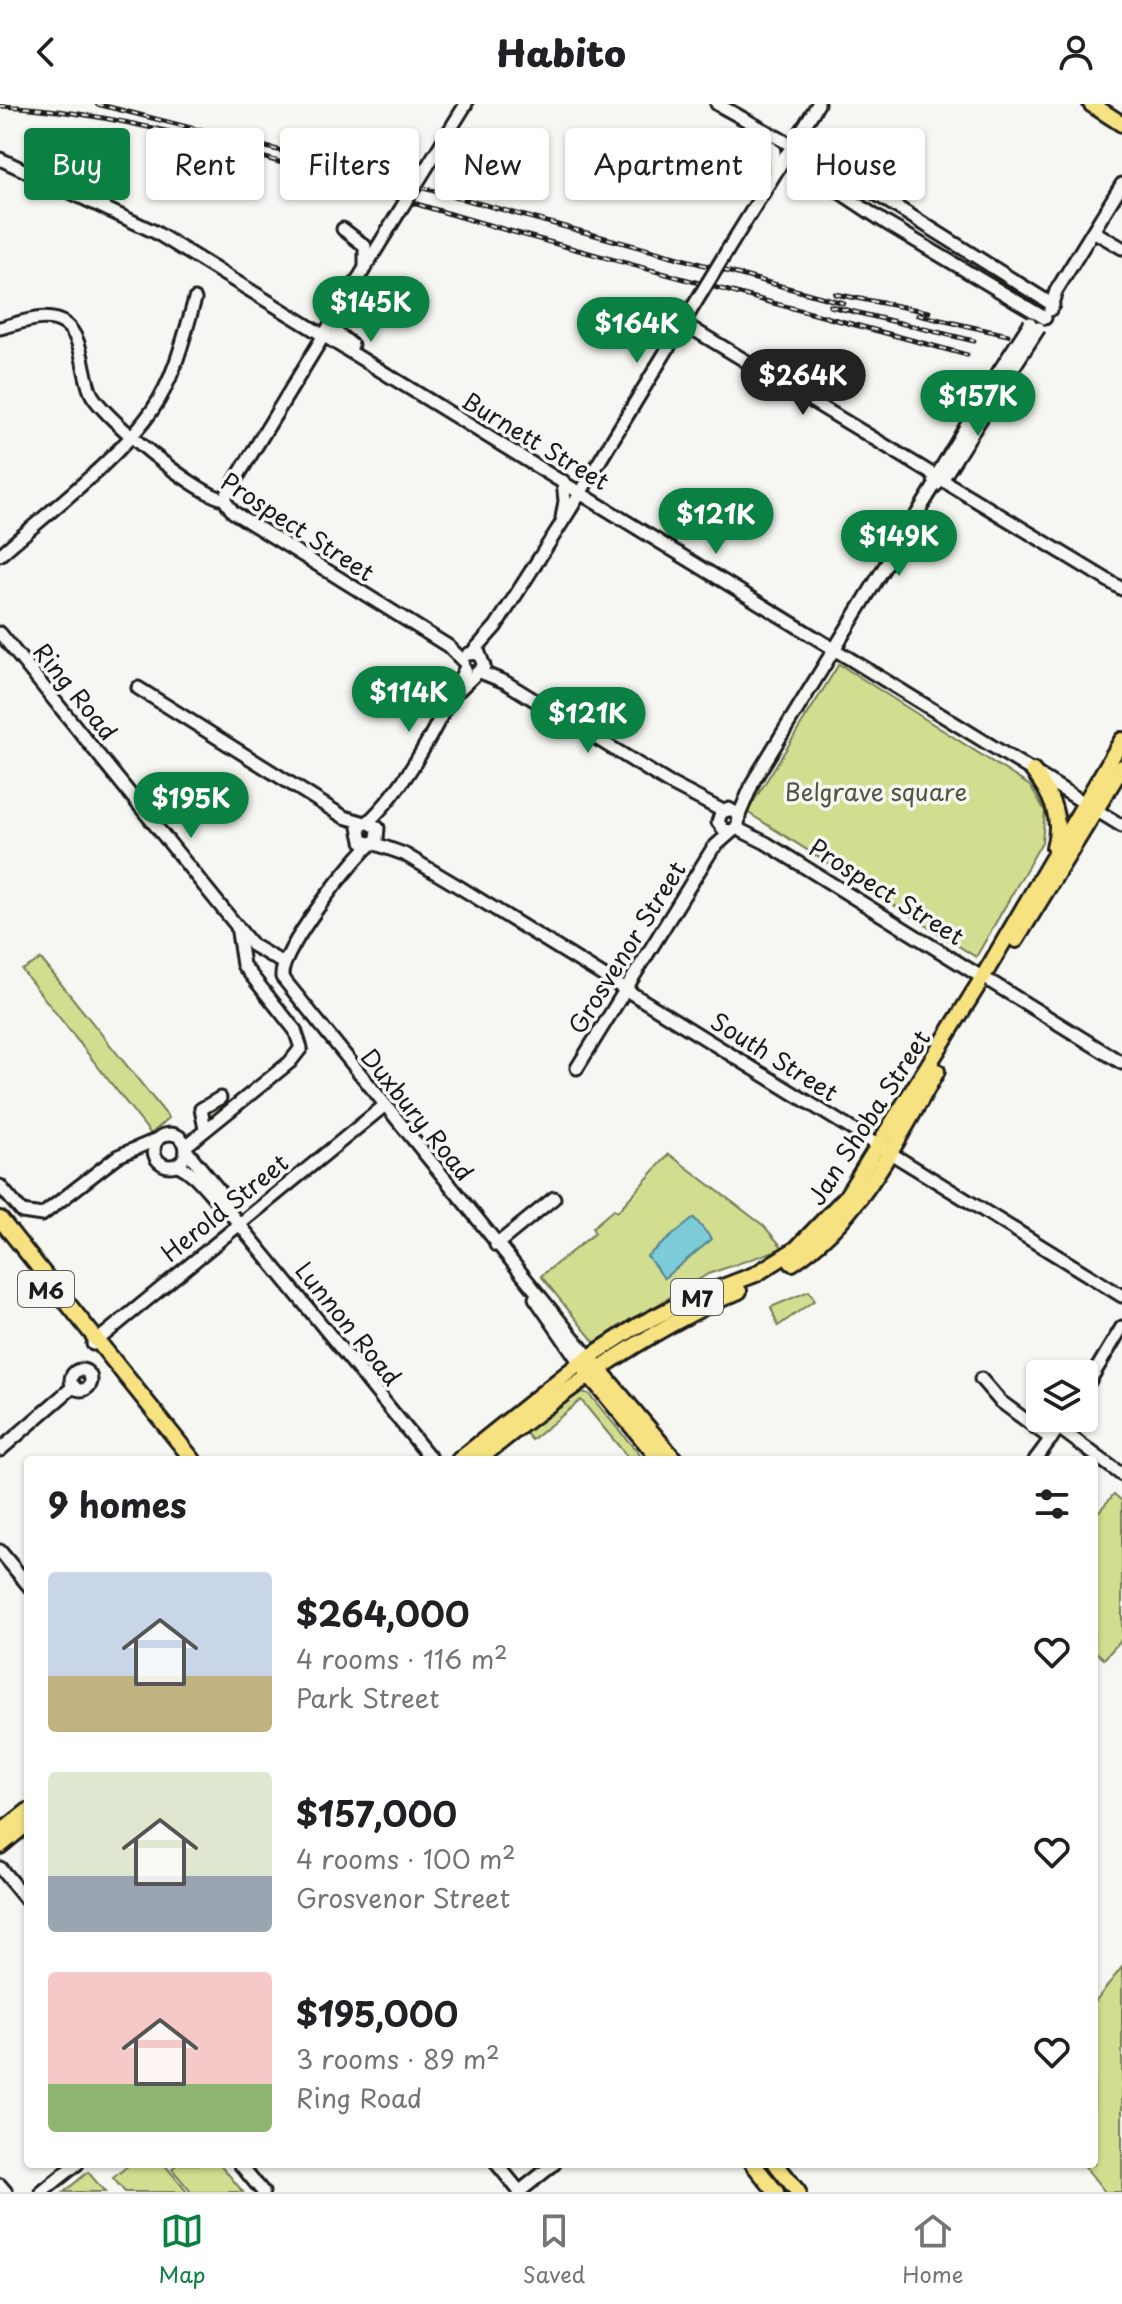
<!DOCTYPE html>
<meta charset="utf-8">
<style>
body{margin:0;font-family:"Playpen Sans",sans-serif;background:#f2f2f2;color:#202124;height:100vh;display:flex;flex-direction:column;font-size:30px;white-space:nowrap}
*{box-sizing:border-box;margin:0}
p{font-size:26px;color:#757577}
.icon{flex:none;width:44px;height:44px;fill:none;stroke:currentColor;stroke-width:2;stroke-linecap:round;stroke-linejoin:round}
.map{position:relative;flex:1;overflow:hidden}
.drawer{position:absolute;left:24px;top:1352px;width:1074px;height:712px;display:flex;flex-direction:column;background:#fff;border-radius:8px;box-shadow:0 2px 6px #0004}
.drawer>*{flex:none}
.guide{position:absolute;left:24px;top:24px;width:1074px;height:72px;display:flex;gap:16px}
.controls{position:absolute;left:1026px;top:1256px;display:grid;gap:16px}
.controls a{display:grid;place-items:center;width:72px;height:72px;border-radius:8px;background:#fff;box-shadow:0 2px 6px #0004;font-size:40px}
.price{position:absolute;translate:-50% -68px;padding:0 18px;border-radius:28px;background:#0b8043;color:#fff;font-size:26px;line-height:52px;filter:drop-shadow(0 2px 4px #0008)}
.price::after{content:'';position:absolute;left:50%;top:48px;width:24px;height:18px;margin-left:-12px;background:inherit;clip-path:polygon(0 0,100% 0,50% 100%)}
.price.active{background:#222;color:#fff}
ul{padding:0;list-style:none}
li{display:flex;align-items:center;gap:24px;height:200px;padding:0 24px}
li span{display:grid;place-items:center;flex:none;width:224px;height:160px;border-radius:8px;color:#555}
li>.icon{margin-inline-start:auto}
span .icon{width:96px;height:96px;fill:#fffc;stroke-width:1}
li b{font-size:34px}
h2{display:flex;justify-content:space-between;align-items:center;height:96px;padding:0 24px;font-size:34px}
.tag{padding:0 28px;border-radius:8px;background:#fff;box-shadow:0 2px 6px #0004;font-size:28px;line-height:72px}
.tag.active{background:#0b8043;color:#fff}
header{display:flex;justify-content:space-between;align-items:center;height:104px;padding:0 24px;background:#fff;font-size:36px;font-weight:800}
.tabs{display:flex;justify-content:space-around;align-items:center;height:112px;border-top:2px solid #e0e0e0;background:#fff;font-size:22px;color:#757577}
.tabs a{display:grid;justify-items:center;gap:4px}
.tabs .active{color:#0b8043}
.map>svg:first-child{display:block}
.green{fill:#d2dd90;stroke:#777c56;stroke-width:2}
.water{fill:#7dccd9;stroke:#56868d;stroke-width:2}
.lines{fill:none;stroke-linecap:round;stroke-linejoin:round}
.minor-casing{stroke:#1c1c1c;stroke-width:17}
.major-casing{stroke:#1c1c1c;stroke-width:20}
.minor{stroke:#f6f6f2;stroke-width:11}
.major{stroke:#f6e281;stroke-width:14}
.rail-casing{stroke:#1c1c1c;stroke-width:5}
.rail{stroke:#f6f6f2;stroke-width:2;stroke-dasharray:6;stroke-linecap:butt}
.minor-bridge-casing{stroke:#1c1c1c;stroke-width:17;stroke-linecap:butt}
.minor-bridge{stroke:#f6f6f2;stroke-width:11}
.labels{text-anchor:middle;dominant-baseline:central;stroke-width:7;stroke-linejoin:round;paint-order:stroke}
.shield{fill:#f6f6f2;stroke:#5d5d5c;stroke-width:2}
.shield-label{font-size:22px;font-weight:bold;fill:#1c1c1c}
.street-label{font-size:24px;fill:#1c1c1c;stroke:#f6f6f2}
.park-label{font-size:24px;fill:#53563f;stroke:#f6f6f2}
</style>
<header><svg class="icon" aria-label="back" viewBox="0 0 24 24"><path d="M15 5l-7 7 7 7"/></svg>Habito<svg class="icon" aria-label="person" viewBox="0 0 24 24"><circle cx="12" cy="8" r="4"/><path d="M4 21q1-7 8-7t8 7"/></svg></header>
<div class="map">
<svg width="1122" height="2088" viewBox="0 0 1122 2088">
<rect width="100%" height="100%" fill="#f6f6f2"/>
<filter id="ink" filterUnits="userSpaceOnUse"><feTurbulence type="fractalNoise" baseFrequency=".0125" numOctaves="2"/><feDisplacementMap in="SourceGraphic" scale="16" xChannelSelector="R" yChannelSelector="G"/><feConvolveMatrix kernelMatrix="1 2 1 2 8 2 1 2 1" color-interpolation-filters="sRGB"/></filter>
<g filter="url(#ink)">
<g class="green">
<path d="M839 560 1030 682 1045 707 1042 738 976 853 747 708Z"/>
<path d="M41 855 169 1014 151 1030 22 866Z"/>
<path d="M669 1050 764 1122 783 1144 708 1170 595 1239 541 1172 595 1129 592 1124 614 1105 617 1108Z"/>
<path d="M809 1187 815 1196 778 1222 771 1203Z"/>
<path d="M579 1287 589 1290 644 1356H630L581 1296 532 1336 523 1326Z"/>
<path d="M1114 1390 1122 1397V1535L1104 1555 1094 1546V1413Z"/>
<path d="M1122 1863V2088H1105L1083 2060H1094V1899Z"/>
<path d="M130 2060H164L187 2088H125L113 2074Z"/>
<path d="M177 2060H220L243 2088H191L172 2065Z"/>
<path d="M88 2068 105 2088H64Z"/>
</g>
<path class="water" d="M694 1114 712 1135 664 1174 647 1152Z"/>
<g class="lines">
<g class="minor-casing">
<g id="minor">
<path d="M717 0 849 73 1053 201"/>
<path d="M757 30 774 47V65"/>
<path d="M785 52 886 119 1045 214"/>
<path d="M0 55 155 128 1122 722"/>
<path d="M430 58 466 0"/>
<path d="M343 125 365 142V161"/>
<path d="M1093 127 1122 144"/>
<path d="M727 147 818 0"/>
<path d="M1050 206 1056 187 1122 80"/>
<path d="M334 213 337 229 352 241"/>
<path d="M683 219 1122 485"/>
<path d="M0 224C20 219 47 207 65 220 84 234 82 269 91 289 102 313 198 391 224 395L233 408 448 542 463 557"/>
<path d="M934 376 999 267"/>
<path d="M224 395 399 108"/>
<path d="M562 414 565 397 563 377"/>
<path d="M0 451C45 411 120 354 153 305 175 273 184 232 195 195"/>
<path d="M0 529 252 841 283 859"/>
<path d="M473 548 496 522 570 406 702 188"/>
<path d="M480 568 505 578 669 679 723 707"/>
<path d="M138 584 344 713 365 719"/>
<path d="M459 586 484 562 479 549 468 550"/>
<path d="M739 711 754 676 933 384 942 376 1008 272"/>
<path d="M368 718C411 678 439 616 465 565"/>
<path d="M736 724 766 739 983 874"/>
<path d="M370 739 362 737 359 723 368 718 378 724 377 735C355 751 279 848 282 873L589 1253"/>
<path d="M373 739 404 750 456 781 1122 1192"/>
<path d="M991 878 1122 959"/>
<path d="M577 964 713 744 738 722 739 711 729 705 721 709 718 718 724 726 730 727"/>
<path d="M205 1025 201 1005 220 994"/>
<circle cx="170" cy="1046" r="16"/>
<path d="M186 1042 290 958 301 944 295 926 243 861 237 822"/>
<path d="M186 1046 218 1085 229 1106"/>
<path d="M178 1061C200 1071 211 1095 231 1110L432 1356"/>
<path d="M0 1082 22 1108 42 1111 118 1052 158 1035"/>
<path d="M496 1141 554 1094"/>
<path d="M535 1194 580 1259"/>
<path d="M93 1240 384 1002"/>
<circle cx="81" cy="1276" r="10"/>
<path d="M981 1275 1000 1297 1051 1335"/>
<path d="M1084 1286 1122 1223"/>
<path d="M1059 1324 1122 1371"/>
<path d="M0 1346 74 1282"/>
<path d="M1035 1356 1066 1314"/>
<path d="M0 1447 28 1481"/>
<path d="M0 1764 28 1798"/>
<path d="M240 2060 263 2088"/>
<path d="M497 2060 520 2088"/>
<path d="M0 2081 6 2088"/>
<path d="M42 2088 77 2060"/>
<path d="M519 2088 554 2060"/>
</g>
</g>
<g class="major-casing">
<g id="major">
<path d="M1091 0 1122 20"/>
<path d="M1033 667C1051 690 1063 715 1054 743"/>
<path d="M1016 836 1122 663"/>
<path d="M0 1115 193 1356"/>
<path d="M792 1159C860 1115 898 1035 937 967"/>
<path d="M593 1258 675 1356"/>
<path d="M585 1266 660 1356"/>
<path d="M459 1356 580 1259 637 1222 686 1197 756 1170 796 1145 846 1093 977 883 1122 636"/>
<path d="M478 1356C558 1291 643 1228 739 1187"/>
<path d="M0 1729 28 1707"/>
<path d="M0 1742 28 1719"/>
<path d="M753 2060 776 2088"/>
<path d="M776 2060 798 2088"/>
</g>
</g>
<use href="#minor" class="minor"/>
<use href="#major" class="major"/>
<g class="rail-casing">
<g id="rail">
<path d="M97 0 372 70 843 199"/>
<path d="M0 2C146 8 306 68 447 109 619 159 794 204 967 251"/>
<path d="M835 190 929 208"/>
<path d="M830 202 974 237"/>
<path d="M918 211 1008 231"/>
</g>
</g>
<use href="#rail" class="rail"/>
<g class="minor-bridge-casing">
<g id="minor-bridge">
<path d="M399 108 430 58"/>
<path d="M702 188 727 147"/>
<path d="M999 267 1030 219"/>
<path d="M1008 272 1039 224"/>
</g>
</g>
<use href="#minor-bridge" class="minor-bridge"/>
</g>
</g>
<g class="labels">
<g class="shield">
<rect x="18" y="1167" width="56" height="36" rx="6"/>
<rect x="671" y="1175" width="52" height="36" rx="6"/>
</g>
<g class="shield-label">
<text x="46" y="1185">M6</text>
<text x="697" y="1193">M7</text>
</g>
<g class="street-label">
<text transform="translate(536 336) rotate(31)">Burnett Street</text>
<text transform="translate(298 422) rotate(33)">Prospect Street</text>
<text transform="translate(76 587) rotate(51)">Ring Road</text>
<text transform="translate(887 787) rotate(32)">Prospect Street</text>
<text transform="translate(626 843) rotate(-58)">Grosvenor Street</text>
<text transform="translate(775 952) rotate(32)">South Street</text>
<text transform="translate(418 1010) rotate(51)">Duxbury Road</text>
<text transform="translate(868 1013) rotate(-57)">Jan Shoba Street</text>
<text transform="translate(224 1103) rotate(-39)">Herold Street</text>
<text transform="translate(349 1219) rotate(51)">Lunnon Road</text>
</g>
<g class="park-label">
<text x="876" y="687">Belgrave square</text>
</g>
</g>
</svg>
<div class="controls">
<a><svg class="icon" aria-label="layers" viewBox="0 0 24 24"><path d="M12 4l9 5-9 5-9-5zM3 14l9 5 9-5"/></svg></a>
</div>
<b class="price" style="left:371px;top:240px">$145K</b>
<b class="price" style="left:637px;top:261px">$164K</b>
<b class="price active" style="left:803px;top:313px">$264K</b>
<b class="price" style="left:978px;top:334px">$157K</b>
<b class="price" style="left:716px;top:452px">$121K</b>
<b class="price" style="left:899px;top:474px">$149K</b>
<b class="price" style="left:409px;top:630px">$114K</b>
<b class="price" style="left:588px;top:651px">$121K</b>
<b class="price" style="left:191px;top:736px">$195K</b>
<div class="guide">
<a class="tag active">Buy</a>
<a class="tag">Rent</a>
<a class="tag">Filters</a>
<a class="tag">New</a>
<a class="tag">Apartment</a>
<a class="tag">House</a>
</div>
<section class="drawer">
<h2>9 homes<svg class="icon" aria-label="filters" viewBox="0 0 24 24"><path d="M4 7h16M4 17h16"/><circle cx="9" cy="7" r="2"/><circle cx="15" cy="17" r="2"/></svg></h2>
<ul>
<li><span style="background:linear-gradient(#c9d6e8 65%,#c2b280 0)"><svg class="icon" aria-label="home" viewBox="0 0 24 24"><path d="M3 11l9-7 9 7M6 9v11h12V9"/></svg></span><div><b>$264,000</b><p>4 rooms · 116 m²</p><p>Park Street</p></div><svg class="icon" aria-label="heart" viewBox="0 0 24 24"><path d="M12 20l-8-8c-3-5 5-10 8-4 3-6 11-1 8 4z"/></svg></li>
<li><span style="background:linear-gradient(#dfe7d0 65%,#9aa5b1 0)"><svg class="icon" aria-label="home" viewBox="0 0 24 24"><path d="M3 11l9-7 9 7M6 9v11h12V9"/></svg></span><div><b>$157,000</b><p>4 rooms · 100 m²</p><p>Grosvenor Street</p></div><svg class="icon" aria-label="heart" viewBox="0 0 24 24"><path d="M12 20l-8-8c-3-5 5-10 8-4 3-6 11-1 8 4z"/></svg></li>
<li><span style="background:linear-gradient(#f6c9c9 70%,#8fb573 0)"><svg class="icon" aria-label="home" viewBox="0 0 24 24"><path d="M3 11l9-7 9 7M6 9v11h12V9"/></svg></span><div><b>$195,000</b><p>3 rooms · 89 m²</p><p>Ring Road</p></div><svg class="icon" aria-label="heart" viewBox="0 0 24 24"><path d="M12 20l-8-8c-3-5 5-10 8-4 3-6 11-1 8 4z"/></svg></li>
</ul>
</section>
</div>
<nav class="tabs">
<a class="active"><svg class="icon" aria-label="map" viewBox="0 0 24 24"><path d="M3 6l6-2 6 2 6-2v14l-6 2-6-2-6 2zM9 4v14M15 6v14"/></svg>Map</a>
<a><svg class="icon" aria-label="saved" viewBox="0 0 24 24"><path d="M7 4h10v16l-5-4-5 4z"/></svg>Saved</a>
<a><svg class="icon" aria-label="home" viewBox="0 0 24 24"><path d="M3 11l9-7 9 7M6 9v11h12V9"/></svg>Home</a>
</nav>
